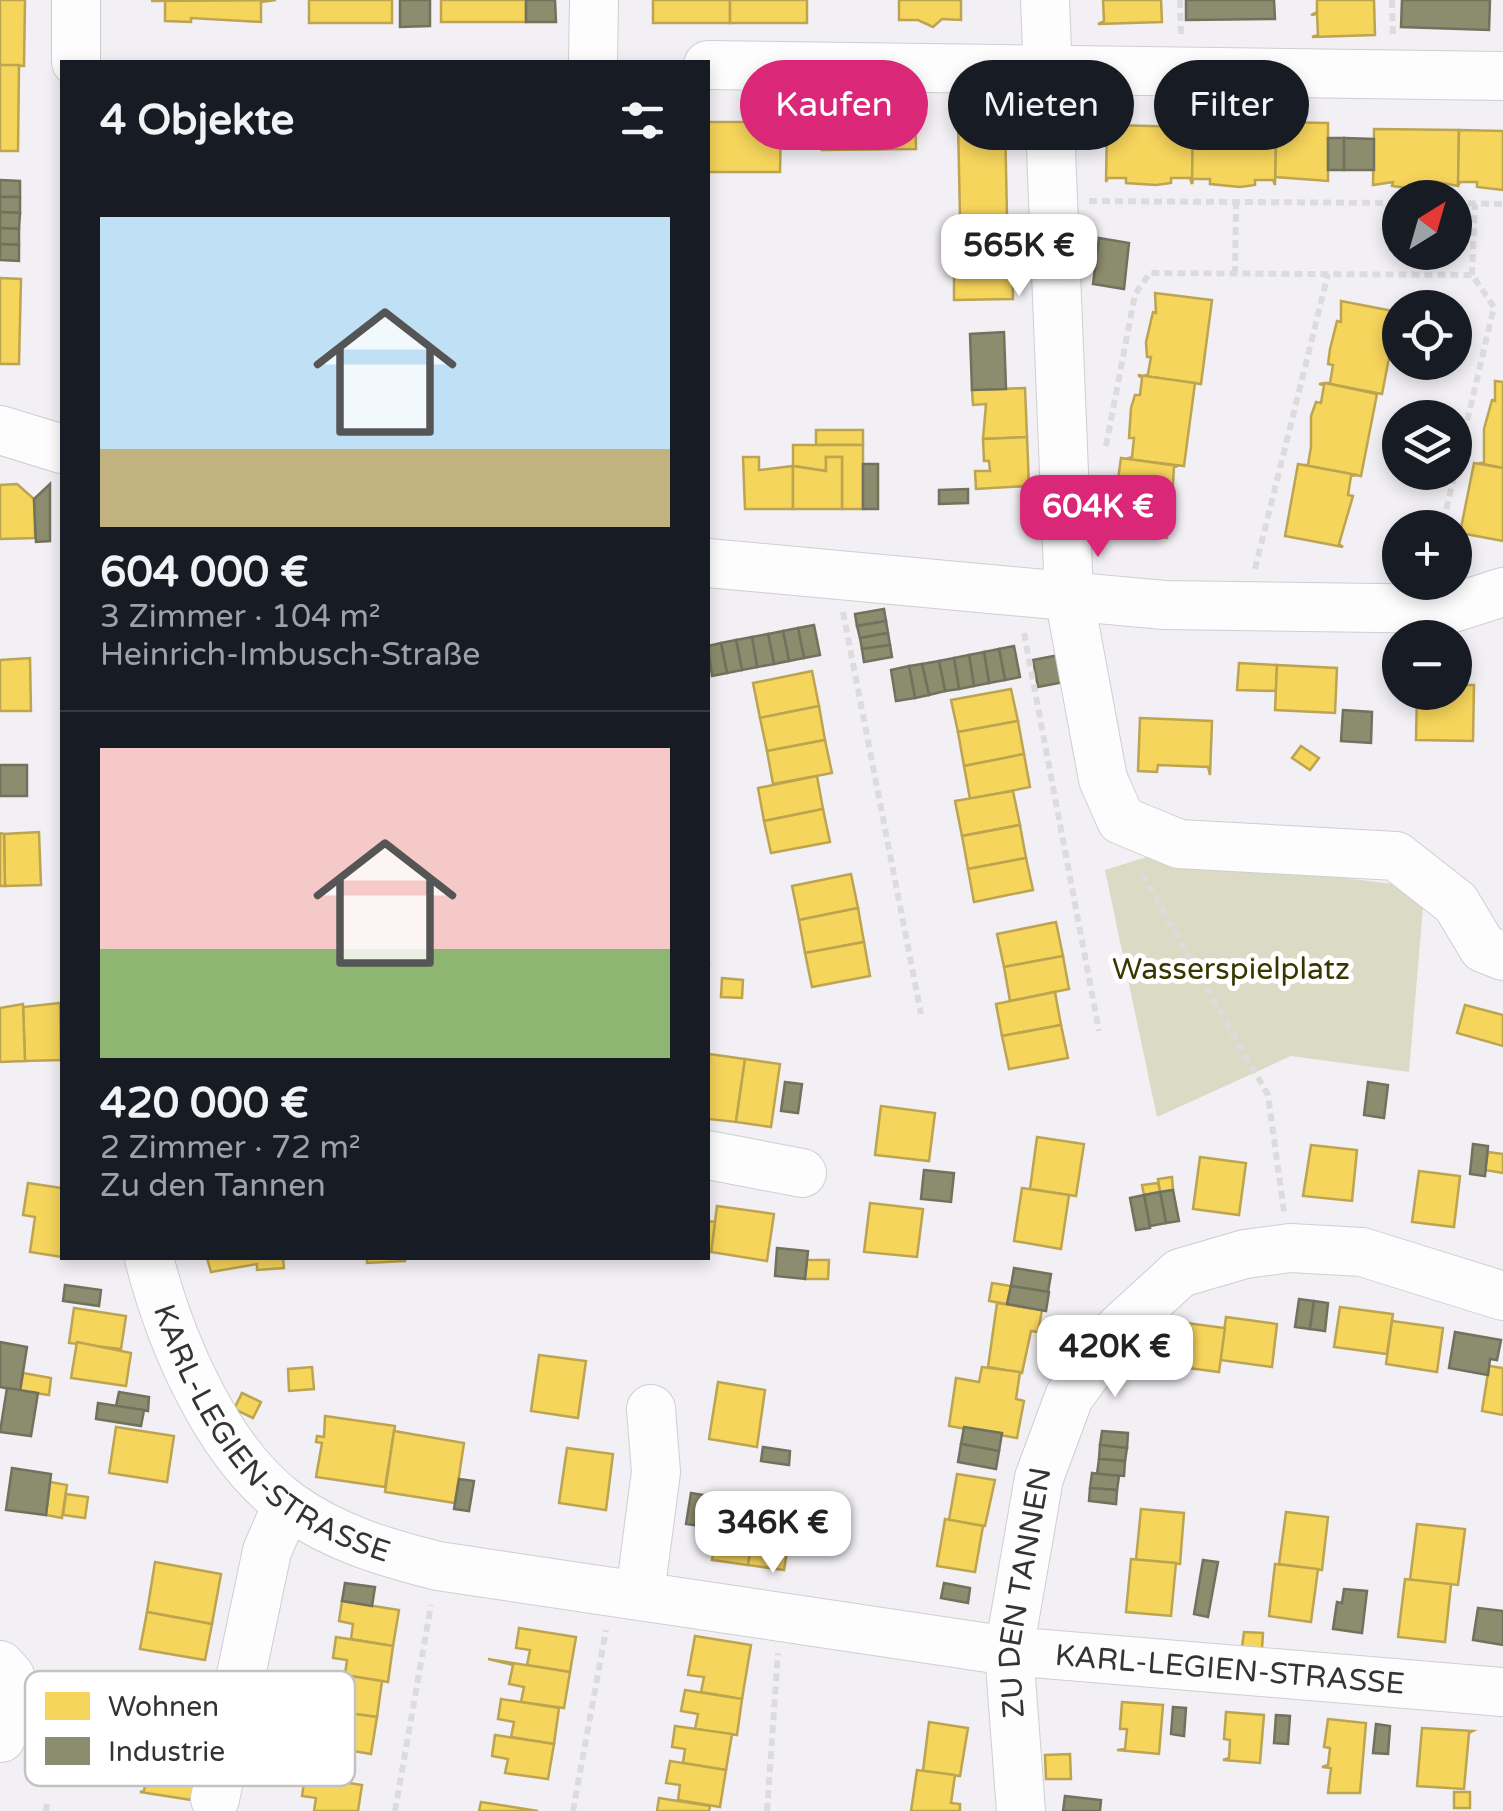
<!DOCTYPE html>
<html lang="de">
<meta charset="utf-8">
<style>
body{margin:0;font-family:"Varela Round",sans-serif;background:#242831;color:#f1f3f6;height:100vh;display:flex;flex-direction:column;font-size:38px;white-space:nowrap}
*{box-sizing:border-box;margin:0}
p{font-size:32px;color:#9ea1a6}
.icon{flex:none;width:55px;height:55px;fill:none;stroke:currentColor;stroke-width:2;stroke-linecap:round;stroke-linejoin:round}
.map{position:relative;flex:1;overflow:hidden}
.drawer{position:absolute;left:60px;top:60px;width:650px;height:1200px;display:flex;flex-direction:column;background:#171b24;border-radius:0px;box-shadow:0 5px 15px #0003}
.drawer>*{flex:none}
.hud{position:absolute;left:740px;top:60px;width:612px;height:90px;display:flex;gap:20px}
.needle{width:65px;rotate:37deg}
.fabs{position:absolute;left:1382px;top:180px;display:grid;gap:20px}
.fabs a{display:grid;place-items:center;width:90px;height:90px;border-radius:50%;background:#171b24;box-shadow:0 5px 15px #0003;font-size:50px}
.price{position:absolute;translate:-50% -85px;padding:0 22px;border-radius:20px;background:#fff;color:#222;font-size:32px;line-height:65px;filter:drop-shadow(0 2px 5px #0008)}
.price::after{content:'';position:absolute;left:50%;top:60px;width:30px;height:22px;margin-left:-15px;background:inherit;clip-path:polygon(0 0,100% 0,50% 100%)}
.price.active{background:#db2777;color:#fff}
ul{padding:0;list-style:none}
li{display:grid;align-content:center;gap:20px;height:530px;padding:0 40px}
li+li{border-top:2px solid #363941}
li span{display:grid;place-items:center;height:310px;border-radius:0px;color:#555}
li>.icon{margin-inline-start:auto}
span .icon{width:180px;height:180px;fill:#fffc;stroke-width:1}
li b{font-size:42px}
h2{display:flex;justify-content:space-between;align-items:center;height:120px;padding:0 40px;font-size:42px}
.pill{padding:0 35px;border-radius:45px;background:#171b24;box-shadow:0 5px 15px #0003;font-size:35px;line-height:90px}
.pill.active{background:#db2777;color:#fff}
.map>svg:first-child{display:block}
.green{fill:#dbdac4}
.homes{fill:#f6d55c;stroke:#bca451;stroke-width:2.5}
.industry{fill:#8c8c6e;stroke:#72715d;stroke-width:2.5}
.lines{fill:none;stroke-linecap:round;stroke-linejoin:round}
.minor-casing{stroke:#cfced1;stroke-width:50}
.path{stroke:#dcdcdc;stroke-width:6;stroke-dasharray:8 5;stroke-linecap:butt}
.minor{stroke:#fdfdfd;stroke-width:48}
.labels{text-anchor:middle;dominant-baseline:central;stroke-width:10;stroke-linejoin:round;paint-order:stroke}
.park-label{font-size:30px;fill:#393700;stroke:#fff}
.street-label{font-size:30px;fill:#343336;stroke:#fff}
.key{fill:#fff;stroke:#c2c2c3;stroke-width:2.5}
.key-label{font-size:28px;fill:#343336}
</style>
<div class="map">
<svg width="1503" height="1811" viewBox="0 0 1503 1811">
<rect width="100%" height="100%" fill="#f2f0f4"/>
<path class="green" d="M1153 855 1394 884 1423 908 1409 1072 1291 1056 1157 1117 1105 870Z"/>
<g class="homes">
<path d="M0 0H25L24 66 0 65Z"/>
<path d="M276 0 261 2V22L191 18V22L165 21V1H151Z"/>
<rect x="309" y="0" width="83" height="23"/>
<rect x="441" y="0" width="85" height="22"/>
<rect x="653" y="0" width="77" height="23"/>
<rect x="730" y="0" width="77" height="23"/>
<path d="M899 0H961V20L942 19 933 27 918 20H899Z"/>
<path d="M1103 0H1161L1162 22 1098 24 1104 21Z"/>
<path d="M1317 0H1374L1375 35 1312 37 1318 35 1317 14 1311 15 1317 12Z"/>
<path d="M0 65H19L18 151H0Z"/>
<path d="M915 100 916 149 822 150V101Z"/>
<path d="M708 122H781L780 172H708Z"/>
<path d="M1005 122 1007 216 960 217 958 123Z"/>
<path d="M1276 122 1328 123V181L1275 177Z"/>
<path d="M1107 125 1193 127 1192 184 1190 178H1171V183L1156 185 1126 183V178H1108L1106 182Z"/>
<path d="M1193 126 1276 128 1275 185 1273 180H1255V185L1240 187 1210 184V179H1193L1192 184Z"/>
<path d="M1374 129 1459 130 1458 186 1437 182V186L1408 188 1392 186 1393 182 1373 185Z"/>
<path d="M1459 130 1503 131V190L1477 187V182H1460L1458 186Z"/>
<path d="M1012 216 1013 299 954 300V276L962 275 961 240H953V217Z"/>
<path d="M0 278 21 279 19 364H0Z"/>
<path d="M1155 293 1212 300 1201 384 1144 376 1148 374 1151 357H1147L1146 342 1153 312 1156 313Z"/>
<path d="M1341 301 1398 312 1382 394 1325 383H1330L1333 365 1328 364 1330 349 1337 321 1341 322Z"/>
<path d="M1138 375 1195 383 1184 466 1126 459 1132 457 1134 438H1129L1131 408 1135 395H1140L1142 378Z"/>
<path d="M1495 381 1503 382V468L1479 463H1484V429L1492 400 1495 401Z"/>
<path d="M1325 383 1377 394 1361 476 1304 465H1308L1311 447V416L1316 402 1321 403 1324 385 1319 384Z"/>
<path d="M1025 388 1027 437 983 439 986 404 973 405 972 390Z"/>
<rect x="816" y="430" width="47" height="15"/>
<path d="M1027 437 1029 486 976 489 975 471H990L989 461H984L983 439Z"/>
<path d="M793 445H863V509H842V457H826V471L793 466Z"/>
<path d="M743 457H759V470L793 466V509H745Z"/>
<path d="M826 457H842V509H793V466L826 471Z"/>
<path d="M1121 458 1178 466 1174 467 1171 517H1167L1164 536 1168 538 1111 530Z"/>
<path d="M1474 463 1503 468V541L1460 533Z"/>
<path d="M1298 464 1357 475 1351 476 1348 495 1353 496 1339 544 1343 547 1285 536Z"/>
<path d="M17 484 34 499 35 538 0 539V485Z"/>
<path d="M30 658 31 711H0V660Z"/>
<path d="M1239 663 1277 665 1276 691 1237 690Z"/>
<path d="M1277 665 1337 668 1335 713 1275 710Z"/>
<path d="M812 671 819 706 760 718 753 683Z"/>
<path d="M1455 685H1474L1473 741 1416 740 1417 692H1455Z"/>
<path d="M1011 689 1018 721 958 732 951 700Z"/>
<path d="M819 706 825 740 767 751 760 718Z"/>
<path d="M1140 718 1212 721 1210 775 1208 767 1158 765 1157 772 1138 771Z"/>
<path d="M1018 721 1024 754 964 766 958 732Z"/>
<path d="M825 740 832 773 773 784 767 751Z"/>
<path d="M1301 746 1319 758 1310 770 1292 758Z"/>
<path d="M1024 754 1030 787 970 799 964 766Z"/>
<path d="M817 776 823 809 764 821 758 788Z"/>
<path d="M1013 791 1020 825 962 836 955 801Z"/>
<path d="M823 809 830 842 771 853 764 821Z"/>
<path d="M1020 825 1026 858 968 869 962 836Z"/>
<path d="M39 832 41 885 5 886 4 834Z"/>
<path d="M0 833 4 834 5 886H0Z"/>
<path d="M1026 858 1033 890 974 902 968 869Z"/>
<path d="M851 874 858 908 799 920 792 886Z"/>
<path d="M858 908 864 942 805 953 799 920Z"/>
<path d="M1056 922 1063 956 1004 967 997 934Z"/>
<path d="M864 942 870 976 812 987 805 953Z"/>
<path d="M1063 956 1069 989 1010 1001 1004 967Z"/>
<path d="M722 978 743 980 742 998 721 997Z"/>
<path d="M1055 992 1061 1025 1002 1036 996 1004Z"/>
<path d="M60 1003 61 1060 25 1061 23 1007Z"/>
<path d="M23 1004 25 1061 0 1062V1008Z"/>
<path d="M1465 1005 1503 1015V1046L1457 1033Z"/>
<path d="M1061 1025 1068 1058 1009 1069 1002 1036Z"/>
<path d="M709 1054 745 1059 736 1122 708 1119Z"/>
<path d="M745 1059 780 1064 771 1127 736 1122Z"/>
<path d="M881 1106 935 1113 929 1161 875 1155Z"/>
<path d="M1037 1137 1084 1144 1076 1196 1030 1189Z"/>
<path d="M1311 1145 1357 1150 1352 1201 1303 1196Z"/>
<path d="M1488 1152 1503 1154V1173L1485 1170Z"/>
<path d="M1200 1157 1246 1163 1239 1215 1193 1209Z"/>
<path d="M1419 1171 1460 1176 1454 1227 1412 1222Z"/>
<path d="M1172 1177 1173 1190 1160 1192 1158 1179Z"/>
<path d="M28 1183 62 1188V1257L30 1252 35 1217 23 1215Z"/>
<path d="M1158 1183 1160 1192 1144 1195 1142 1185Z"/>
<path d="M1022 1188 1069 1195 1061 1249 1014 1241Z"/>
<path d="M870 1203 923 1209 917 1257 864 1252Z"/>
<path d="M717 1206 774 1214 767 1261 711 1252Z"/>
<path d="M708 1221 715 1222 711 1252H708Z"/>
<path d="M207 1258H283L284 1268 257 1270V1264L211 1272Z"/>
<path d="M367 1258H405V1261L367 1263Z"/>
<path d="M807 1260H829L828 1279H805Z"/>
<path d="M992 1283 1011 1286 1007 1304 989 1301Z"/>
<path d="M997 1303 1042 1310 1038 1332 1031 1331 1022 1373 988 1367Z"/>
<path d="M1340 1307 1393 1314 1387 1354 1334 1347Z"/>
<path d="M74 1308 126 1316 121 1349 69 1343Z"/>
<path d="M1226 1317 1277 1324 1272 1367 1220 1360Z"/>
<path d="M1171 1321 1225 1328 1219 1372 1165 1365Z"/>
<path d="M1392 1321 1443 1328 1437 1372 1386 1364Z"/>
<path d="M77 1342 131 1353 126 1386 71 1378Z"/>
<path d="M539 1355 586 1361 578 1418 531 1411Z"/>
<path d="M1489 1366 1503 1368V1415L1482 1411Z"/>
<path d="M312 1367 314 1389 289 1391 288 1369Z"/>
<path d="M982 1367 1020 1372 1016 1399 1024 1401 1017 1438 949 1426 956 1378 979 1382Z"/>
<path d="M23 1373 51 1378 49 1395 20 1391Z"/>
<path d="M718 1382 765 1390 757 1447 709 1439Z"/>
<path d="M242 1393 261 1402 253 1418 234 1409Z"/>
<path d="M325 1416 395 1426 385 1487 316 1477 322 1443 316 1442 317 1436 324 1437Z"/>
<path d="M116 1427 174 1436 167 1482 109 1473Z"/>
<path d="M394 1431 464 1443 455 1503 385 1492Z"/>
<path d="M567 1448 613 1454 606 1510 559 1503Z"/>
<path d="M957 1474 995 1480 985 1526 949 1520Z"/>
<path d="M50 1482 67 1485 62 1518 46 1515Z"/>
<path d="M66 1494 88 1497 85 1518 63 1515Z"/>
<path d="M722 1498 758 1503 748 1565 712 1560Z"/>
<path d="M758 1503 794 1509 784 1570 748 1565Z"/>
<path d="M1141 1509 1184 1513 1180 1564 1136 1560Z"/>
<path d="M1286 1512 1328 1517 1322 1570 1279 1564Z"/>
<path d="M945 1519 983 1526 975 1572 937 1566Z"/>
<path d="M1417 1524 1465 1529 1458 1585 1410 1580Z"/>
<path d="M1131 1559 1176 1563 1171 1616 1126 1612Z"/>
<path d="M155 1562 221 1574 212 1624 147 1612Z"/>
<path d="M1275 1564 1318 1569 1311 1622 1269 1616Z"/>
<path d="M1405 1579 1451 1584 1445 1642 1398 1637Z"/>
<path d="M342 1601 399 1610 393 1646 351 1639 353 1624 339 1621Z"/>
<path d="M147 1612 212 1624 205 1660 140 1649Z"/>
<path d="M519 1628 576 1637 570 1672 527 1665 530 1650 516 1648Z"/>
<path d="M1244 1632 1263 1633 1262 1649 1242 1647Z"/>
<path d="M695 1636 751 1645 742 1699 701 1692 704 1677 688 1675Z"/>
<path d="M336 1637 393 1646 388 1682 345 1675 347 1660 333 1658Z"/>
<path d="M488 1659 570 1672 564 1708 521 1702 524 1687 509 1684 513 1665Z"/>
<path d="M325 1672 382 1681 377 1717 334 1711 336 1695 321 1693Z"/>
<path d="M685 1690 742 1699 737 1735 695 1729 698 1714 681 1711Z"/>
<path d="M501 1699 559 1708 554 1744 511 1737 514 1722 498 1719Z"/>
<path d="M1122 1702 1163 1705 1159 1754 1117 1750 1125 1749 1127 1729H1120Z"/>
<path d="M319 1709 377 1717 371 1754 329 1747 331 1731 316 1729Z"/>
<path d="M1226 1712 1264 1715 1260 1763 1223 1760 1229 1758 1230 1740 1224 1739Z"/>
<path d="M1328 1719 1366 1723 1360 1793H1328L1331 1768 1322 1767 1328 1765 1330 1748 1324 1747Z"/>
<path d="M929 1722 968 1728 960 1776 923 1771Z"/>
<path d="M675 1726 732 1734 726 1770 683 1763 685 1749 672 1747Z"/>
<path d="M1422 1728 1473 1731 1469 1733 1464 1789 1417 1786Z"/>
<path d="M495 1735 554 1744 548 1779 505 1773 508 1759 492 1756Z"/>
<path d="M1070 1754 1071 1779H1046L1045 1755Z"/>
<path d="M150 1756 204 1764 198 1801 140 1792 144 1791Z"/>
<path d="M670 1761 726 1770 720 1807 678 1800 680 1785 666 1783Z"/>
<path d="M917 1770 955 1775 951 1803 960 1804V1811H911Z"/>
<path d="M305 1776 362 1785 358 1811H314L316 1798 302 1796Z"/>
<rect x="1454" y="1792" width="16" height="16"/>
<path d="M659 1798 710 1806 709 1811H657Z"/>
<path d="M481 1802 538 1811H479Z"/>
</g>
<g class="industry">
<path d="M400 0H430V26L400 27Z"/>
<path d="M526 0H555L556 22H526Z"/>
<path d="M1186 0H1274L1275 19 1186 20Z"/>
<path d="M1402 0H1490L1489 30 1401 27Z"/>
<rect x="1328" y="138" width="16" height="32"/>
<path d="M1344 138 1374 139V170H1344Z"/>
<path d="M0 180 20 181V197H0Z"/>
<path d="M0 197H20V213L0 212Z"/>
<path d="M0 212 20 213 19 229 0 228Z"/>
<path d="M0 228 19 229V245L0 244Z"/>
<path d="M1099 238 1129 243 1124 289 1093 284Z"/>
<path d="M0 244 19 245V261L0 260Z"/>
<path d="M1004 332 1006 389 972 390 970 334Z"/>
<rect x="863" y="464" width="15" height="45"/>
<path d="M50 484V541L36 542 34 499Z"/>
<path d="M968 489V503L939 504V490Z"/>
<path d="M884 609 886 621 857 626 855 614Z"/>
<path d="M886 621 888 633 860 638 857 626Z"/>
<path d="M814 625 820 655 804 658 798 628Z"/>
<path d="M798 628 804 658 789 661 783 631Z"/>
<path d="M783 631 789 661 774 664 768 634Z"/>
<path d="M888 633 890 645 862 649 860 638Z"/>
<path d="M768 634 774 664 757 667 752 637Z"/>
<path d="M752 637 757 667 742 670 736 640Z"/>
<path d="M736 640 742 670 727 673 721 643Z"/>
<path d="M721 643 727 673 712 676 708 646Z"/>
<path d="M890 645 892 657 864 662 862 649Z"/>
<path d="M1014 646 1020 677 1005 680 999 649Z"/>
<path d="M999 649 1005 680 989 683 984 652Z"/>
<path d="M984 652 989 683 974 686 969 655Z"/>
<path d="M1064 654 1069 681 1038 687 1033 660Z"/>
<path d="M969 655 974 686 959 689 954 658Z"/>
<path d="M954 658 959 689 945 691 939 661Z"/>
<path d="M939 661 945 691 929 695 922 664Z"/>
<path d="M922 664 929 695 915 698 909 666Z"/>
<path d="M909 666 915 698 896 701 891 670Z"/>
<path d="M1343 710 1372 712 1371 743 1341 741Z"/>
<rect x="0" y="765" width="27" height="31"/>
<path d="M785 1082 802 1084 798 1113 781 1111Z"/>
<path d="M1368 1082 1388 1085 1384 1118 1364 1115Z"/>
<path d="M1473 1144 1488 1146 1485 1176 1470 1174Z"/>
<path d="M924 1170 954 1173 951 1202 921 1199Z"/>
<path d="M1173 1190 1179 1221 1166 1223 1160 1192Z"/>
<path d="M1160 1192 1166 1223 1150 1226 1144 1195Z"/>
<path d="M1144 1195 1150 1228 1136 1230 1130 1198Z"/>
<path d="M777 1248 808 1251 805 1279 775 1276Z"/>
<path d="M1014 1268 1051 1274 1048 1292 1011 1286Z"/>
<path d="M65 1285 101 1290 99 1306 63 1301Z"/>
<path d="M1011 1286 1049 1292 1046 1311 1007 1304Z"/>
<path d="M1299 1299 1314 1301 1310 1329 1295 1327Z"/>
<path d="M1314 1301 1328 1303 1325 1331 1310 1329Z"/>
<path d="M1455 1332 1501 1340 1497 1360 1490 1359 1488 1375 1449 1368Z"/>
<path d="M0 1342 27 1347 20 1391 0 1387Z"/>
<path d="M7 1388 38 1393 31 1436 0 1432Z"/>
<path d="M119 1392 149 1397 148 1411 116 1406Z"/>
<path d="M98 1403 144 1410 141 1426 96 1419Z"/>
<path d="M964 1427 1002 1433 999 1451 961 1444Z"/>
<path d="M1102 1431 1128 1433 1127 1448 1100 1445Z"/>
<path d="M961 1444 999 1451 996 1469 958 1462Z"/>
<path d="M1100 1445 1127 1448 1125 1461 1099 1459Z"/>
<path d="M763 1447 790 1451 789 1465 761 1461Z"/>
<path d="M1099 1459 1125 1461 1124 1476 1097 1474Z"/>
<path d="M12 1468 51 1474 46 1515 6 1510Z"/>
<path d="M1092 1473 1119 1476 1117 1490 1090 1488Z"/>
<path d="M459 1479 474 1481 469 1511 454 1509Z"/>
<path d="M1090 1488 1117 1490 1116 1504 1089 1501Z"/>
<path d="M691 1493 722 1498 717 1528 686 1524Z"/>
<path d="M794 1509 825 1514 821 1545 789 1540Z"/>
<path d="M1203 1560 1218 1562 1208 1617 1194 1614Z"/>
<path d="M345 1583 375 1587 372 1606 342 1601Z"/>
<path d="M944 1583 970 1588 968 1603 941 1598Z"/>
<path d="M1344 1589 1367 1591 1362 1633 1333 1629 1337 1602 1342 1603Z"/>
<path d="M1478 1608 1503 1611V1645L1473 1640Z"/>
<path d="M1173 1707 1186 1708 1184 1736 1171 1734Z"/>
<path d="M1276 1715 1290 1716 1288 1744 1274 1743Z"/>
<path d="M1376 1724 1390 1726 1388 1754 1373 1753Z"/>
<path d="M1065 1796 1101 1800 1100 1811H1063Z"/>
</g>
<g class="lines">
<g class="minor-casing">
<g id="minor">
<path d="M1045 0 1069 596 1103 779 1121 820 1179 844 1396 856 1456 903 1483 948 1503 956"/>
<path d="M76 62V0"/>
<path d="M593 62 594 0"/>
<path d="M708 65 1503 76"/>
<path d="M0 430 62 449"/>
<path d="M708 563 1164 605 1450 609 1503 592"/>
<path d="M708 1155 802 1173"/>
<path id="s1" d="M149 1258C170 1341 218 1455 290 1506 335 1538 386 1553 438 1566L1009 1651 1503 1692"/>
<path d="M640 1594 656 1472 651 1409"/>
<path d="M0 1665 10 1676 1 1738"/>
<path d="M215 1799 267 1551 287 1505"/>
<path id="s2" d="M1021 1811 1009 1651 1039 1478 1069 1397 1119 1329 1180 1273 1245 1254 1290 1248 1362 1252 1503 1296"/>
</g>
</g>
<g class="path">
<path d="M1180 0 1181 34"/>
<path d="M1392 0 1393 38"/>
<path d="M1089 201 1400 203"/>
<path d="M1455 203 1503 204"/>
<path d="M1235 274 1236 202"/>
<path d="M1472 275 1475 204"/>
<path d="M1106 446 1135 294 1150 273 1472 275 1494 307 1442 528"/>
<path d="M1255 569 1328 274"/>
<path d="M843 612 921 1014"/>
<path d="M1024 633 1099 1031"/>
<path d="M1142 874 1268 1095 1284 1212"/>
<path d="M708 964V966"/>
<path d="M46 1811 47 1804"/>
<path d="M395 1811 431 1605"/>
<path d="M573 1811 606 1630"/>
<path d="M767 1811 778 1653"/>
</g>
<use href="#minor" class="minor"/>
</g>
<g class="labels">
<g class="park-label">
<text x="1231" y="969">Wasserspielplatz</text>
</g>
<g class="street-label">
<text stroke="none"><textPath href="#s1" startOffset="225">KARL-LEGIEN-STRASSE</textPath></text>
<text stroke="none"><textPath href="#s2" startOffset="220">ZU DEN TANNEN</textPath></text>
<text stroke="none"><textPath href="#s1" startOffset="1250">KARL-LEGIEN-STRASSE</textPath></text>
</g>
</g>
<rect x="25" y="1671" width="330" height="115" rx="15" class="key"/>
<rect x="45" y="1692" width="45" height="28" fill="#f6d55c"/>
<rect x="45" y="1737" width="45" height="28" fill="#8c8c6e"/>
<g class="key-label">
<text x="108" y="1716">Wohnen</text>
<text x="108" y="1761">Industrie</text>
</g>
</svg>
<div class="fabs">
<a><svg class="needle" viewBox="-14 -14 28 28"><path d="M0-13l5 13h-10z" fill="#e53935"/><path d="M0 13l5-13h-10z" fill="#9ea1a6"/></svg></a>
<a><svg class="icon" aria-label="locate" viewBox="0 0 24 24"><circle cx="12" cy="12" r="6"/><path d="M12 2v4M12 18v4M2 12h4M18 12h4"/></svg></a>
<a><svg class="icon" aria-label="layers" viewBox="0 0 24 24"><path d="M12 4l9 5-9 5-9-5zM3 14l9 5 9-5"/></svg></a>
<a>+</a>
<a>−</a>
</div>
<b class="price" style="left:1019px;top:299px">565K €</b>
<b class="price active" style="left:1098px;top:560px">604K €</b>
<b class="price" style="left:1115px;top:1400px">420K €</b>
<b class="price" style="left:773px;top:1576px">346K €</b>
<div class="hud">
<a class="pill active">Kaufen</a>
<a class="pill">Mieten</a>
<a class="pill">Filter</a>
</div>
<section class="drawer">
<h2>4 Objekte<svg class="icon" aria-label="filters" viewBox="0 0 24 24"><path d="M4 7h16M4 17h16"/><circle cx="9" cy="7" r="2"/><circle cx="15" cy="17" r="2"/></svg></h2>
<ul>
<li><span style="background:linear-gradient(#bfe0f5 75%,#c2b280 0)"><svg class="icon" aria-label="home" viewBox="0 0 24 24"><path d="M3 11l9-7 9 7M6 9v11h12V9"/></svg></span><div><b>604 000 €</b><p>3 Zimmer · 104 m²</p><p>Heinrich-Imbusch-Straße</p></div></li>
<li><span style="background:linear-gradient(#f6c9c9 65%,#8fb573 0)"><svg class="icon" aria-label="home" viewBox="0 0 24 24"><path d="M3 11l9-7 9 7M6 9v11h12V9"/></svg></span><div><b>420 000 €</b><p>2 Zimmer · 72 m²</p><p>Zu den Tannen</p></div></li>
</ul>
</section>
</div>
